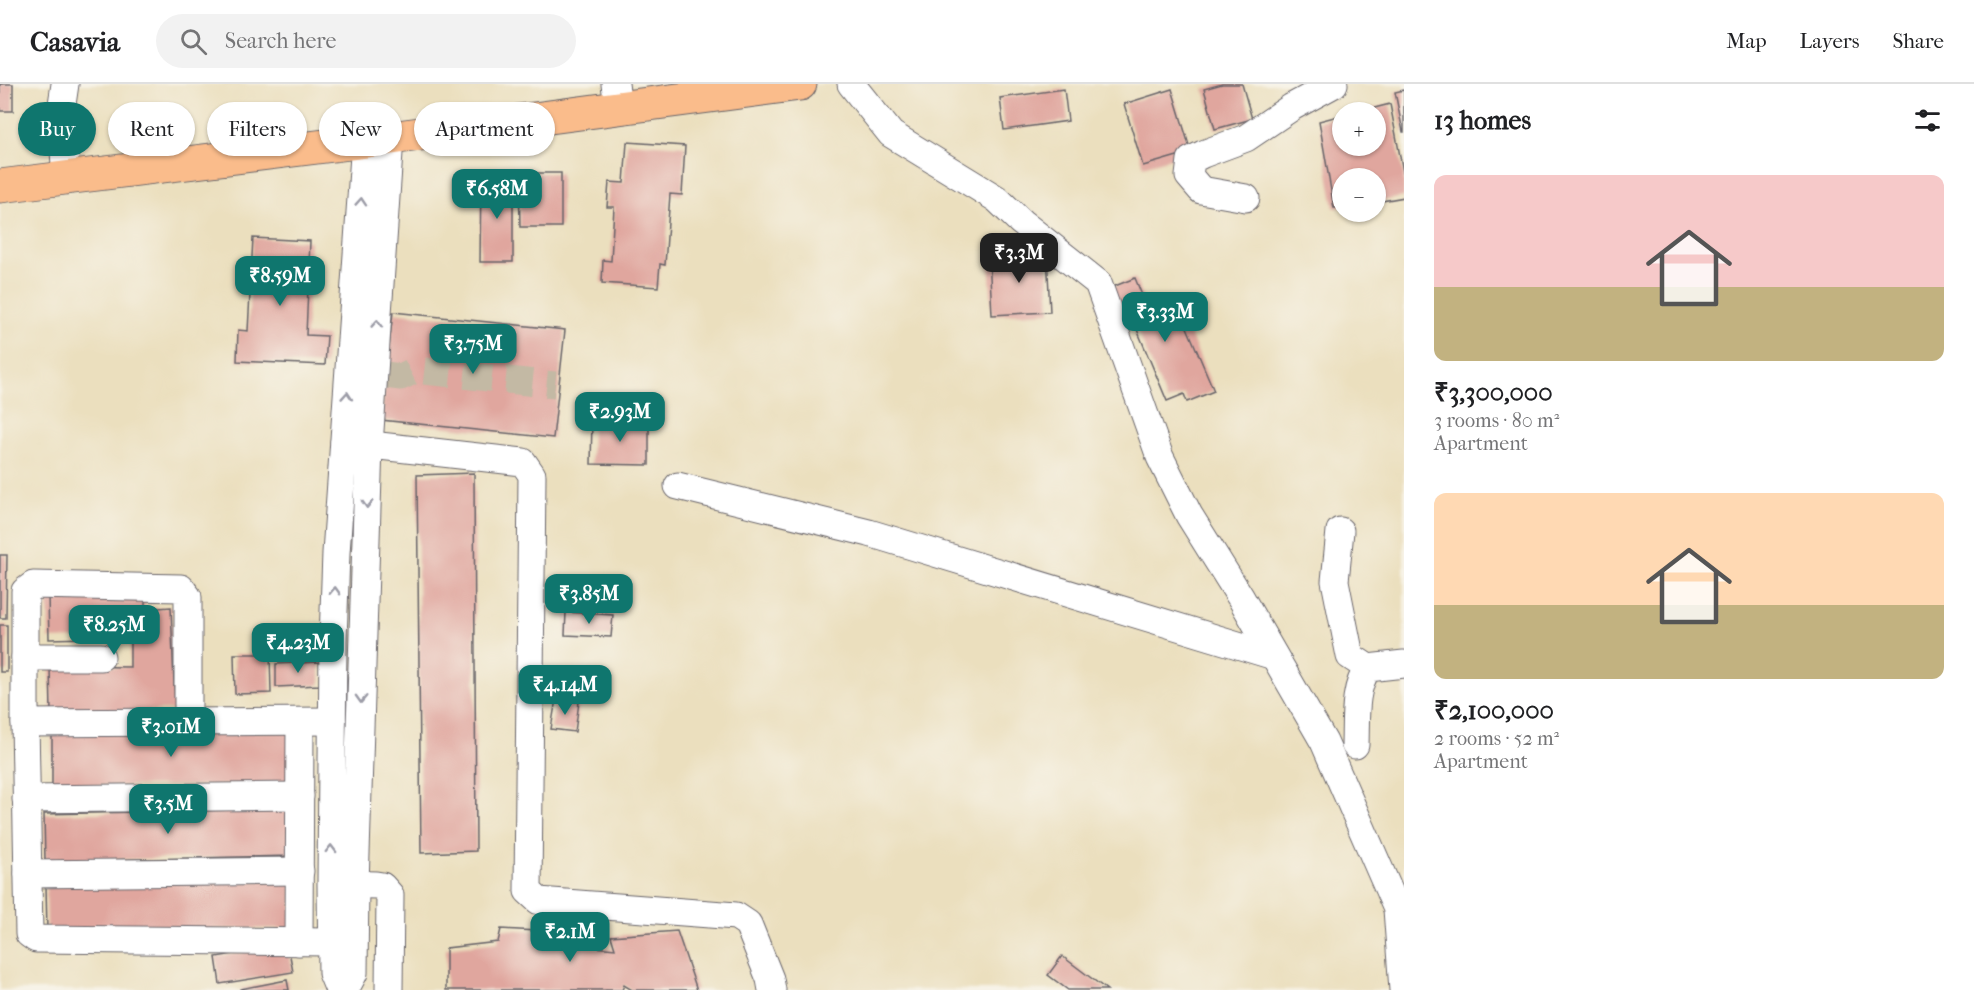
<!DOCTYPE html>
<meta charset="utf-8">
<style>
body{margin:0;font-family:"IM FELL French Canon",serif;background:#f2f2f2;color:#202124;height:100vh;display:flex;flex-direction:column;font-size:22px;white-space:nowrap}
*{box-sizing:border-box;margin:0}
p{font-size:20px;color:#757577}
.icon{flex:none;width:33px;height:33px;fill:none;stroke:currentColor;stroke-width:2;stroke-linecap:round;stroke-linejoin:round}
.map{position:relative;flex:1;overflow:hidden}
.side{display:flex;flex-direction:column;background:#fff;width:570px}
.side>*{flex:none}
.top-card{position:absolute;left:18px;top:18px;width:570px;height:54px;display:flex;gap:12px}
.fabs{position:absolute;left:1332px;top:18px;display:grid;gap:12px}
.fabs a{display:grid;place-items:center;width:54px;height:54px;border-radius:50%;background:#fff;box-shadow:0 2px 4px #0004;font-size:30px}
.price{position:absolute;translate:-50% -51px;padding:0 14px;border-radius:12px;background:#0f766e;color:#fff;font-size:20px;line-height:39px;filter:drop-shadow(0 2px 3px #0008)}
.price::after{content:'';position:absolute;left:50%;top:36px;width:18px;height:14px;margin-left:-9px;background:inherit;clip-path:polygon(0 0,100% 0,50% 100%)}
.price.on{background:#222;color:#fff}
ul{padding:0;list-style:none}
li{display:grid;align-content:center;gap:12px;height:318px;padding:0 30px}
li span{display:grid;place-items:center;height:186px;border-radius:12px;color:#555}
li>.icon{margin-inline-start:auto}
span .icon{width:108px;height:108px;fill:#fffc;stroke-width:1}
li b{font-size:26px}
h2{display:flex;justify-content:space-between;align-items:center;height:72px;padding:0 30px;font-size:26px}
.chip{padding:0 21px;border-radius:27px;background:#fff;box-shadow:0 2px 4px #0004;font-size:21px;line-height:54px}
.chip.on{background:#0f766e;color:#fff}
header{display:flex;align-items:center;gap:36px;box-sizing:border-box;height:84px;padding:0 30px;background:#fff;border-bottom:2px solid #e0e0e0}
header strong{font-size:28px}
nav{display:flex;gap:33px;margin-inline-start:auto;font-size:21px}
.search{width:420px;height:54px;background:#f2f2f2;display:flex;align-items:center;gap:15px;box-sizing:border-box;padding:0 21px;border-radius:33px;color:#757577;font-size:22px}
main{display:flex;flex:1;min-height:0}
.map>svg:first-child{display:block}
.building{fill:#e0a69e}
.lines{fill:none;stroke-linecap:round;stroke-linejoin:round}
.minor-tunnel{stroke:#c3b9a4;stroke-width:27;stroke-dasharray:27 14;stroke-linecap:butt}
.minor-casing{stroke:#686469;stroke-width:29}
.major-casing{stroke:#686469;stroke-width:35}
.minor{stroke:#fff;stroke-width:27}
.major{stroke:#fabc8b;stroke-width:33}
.oneway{stroke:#9c9ca7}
</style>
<header>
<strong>Casavia</strong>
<div class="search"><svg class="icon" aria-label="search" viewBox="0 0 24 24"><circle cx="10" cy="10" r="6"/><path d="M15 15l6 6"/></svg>Search here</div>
<nav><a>Map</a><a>Layers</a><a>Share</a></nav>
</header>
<main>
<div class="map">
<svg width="1404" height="906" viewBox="0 0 1404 906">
<rect width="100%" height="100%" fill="#f7f3e8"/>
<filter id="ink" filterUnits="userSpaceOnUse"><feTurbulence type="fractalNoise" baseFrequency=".0167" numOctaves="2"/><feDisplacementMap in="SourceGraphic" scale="12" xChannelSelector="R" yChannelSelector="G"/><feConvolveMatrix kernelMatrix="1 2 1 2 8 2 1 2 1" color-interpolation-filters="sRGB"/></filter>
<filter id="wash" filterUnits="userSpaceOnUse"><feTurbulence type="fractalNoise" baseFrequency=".008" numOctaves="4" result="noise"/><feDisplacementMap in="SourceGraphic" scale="24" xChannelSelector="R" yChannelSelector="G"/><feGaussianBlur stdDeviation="1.35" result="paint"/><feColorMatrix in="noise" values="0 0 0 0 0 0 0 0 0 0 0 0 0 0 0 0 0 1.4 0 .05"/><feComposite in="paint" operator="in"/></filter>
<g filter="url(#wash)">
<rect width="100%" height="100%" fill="#ebdfbe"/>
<g id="blocks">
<g class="building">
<rect x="0" y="0" width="13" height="27"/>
<path d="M1222 0H1242L1252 35 1215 45 1204 5Z"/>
<path d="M1064 5 1068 37 1004 46 1000 14Z"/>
<path d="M1172 5 1191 68 1143 82 1124 20Z"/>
<path d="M1404 6V48H1403L1395 8Z"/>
<path d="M1390 20 1404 93V113L1376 118V94H1342V123L1334 124 1319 37 1342 31V62H1376V28H1359Z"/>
<path d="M627 58 685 62 682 111 670 110 665 181 660 180 658 203 602 199 603 176 611 177 614 123H607L609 98 624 99Z"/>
<path d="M519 89H561V143H520Z"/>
<path d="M481 93H513V178H480Z"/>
<path d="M253 154 310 157 306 251 327 252 325 281 237 277 238 246 248 247Z"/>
<path d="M1047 170 1050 228 992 231 989 172Z"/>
<path d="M1135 194 1148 226 1175 215 1214 307 1187 318 1184 310 1167 317 1133 236 1125 239 1110 204Z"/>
<path d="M393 228 565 246 553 354 381 336Z"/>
<path d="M592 337 649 339V381L591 380Z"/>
<path d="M474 389 476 767 421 769 417 391Z"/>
<path d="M0 471H7L6 534H0Z"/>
<path d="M48 511 145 514V525L171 523 175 626 51 629 50 582 130 583V553L49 555Z"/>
<path d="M566 528 613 531 611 553 565 551Z"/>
<rect x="0" y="541" width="7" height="47"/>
<path d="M234 570H270L271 609 235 610Z"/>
<path d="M320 578V601L276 603V580Z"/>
<path d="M556 615 579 618 575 648 551 645Z"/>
<path d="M290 647V701L52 702V648Z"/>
<path d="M290 725 291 772 45 777 44 730Z"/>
<path d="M292 796 293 844 47 848 46 801Z"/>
<path d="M501 845 590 850 585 862 615 865 611 852 677 847 697 906H632L624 901 622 906H446V864L498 858Z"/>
<path d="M288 861 293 888 220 900 216 873Z"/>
<path d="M1062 872 1107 906H1068L1048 891Z"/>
<path d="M287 896 289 906H240V905Z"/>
</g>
</g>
</g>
<g filter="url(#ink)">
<use href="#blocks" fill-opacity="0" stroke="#686469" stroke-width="1.5"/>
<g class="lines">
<path class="minor-tunnel" d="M385 291 401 293 415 286 555 301"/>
<g class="minor-casing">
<g id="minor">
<path d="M65 0 61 27 66 94"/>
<path d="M615 0 618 23"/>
<path d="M851 0 891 50 997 115 1021 138 1098 199 1160 373 1189 431 1241 514 1324 658 1397 825 1403 906"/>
<path d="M1246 114 1201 106 1189 92 1191 76 1203 70 1246 54 1292 23 1334 0"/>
<path d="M344 358 523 378 532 391 528 807 539 817 736 832 748 840 770 895 772 906"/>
<path d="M678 402 869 449 1274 572"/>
<path d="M1340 447 1335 497 1350 572 1368 584"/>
<path d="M25 573H101"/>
<path d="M188 638V513L181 504 33 501 25 507V639L332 637"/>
<path d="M25 639 29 850 36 855 332 858"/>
<path d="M1355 661C1356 636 1353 605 1368 584L1404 580"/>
<path d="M26 715 300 712"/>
<path d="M28 790 300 787"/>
<path d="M337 800 376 801 382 802 390 811 389 906"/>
<path d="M299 858 300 638"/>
<path d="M339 906 332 889 331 800 333 556 336 469 365 57"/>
<path d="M345 906 354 889 355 801 369 361 390 54"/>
</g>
</g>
<g class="major-casing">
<path id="major" d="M0 102 390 54 800 0"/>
</g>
<use href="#minor" class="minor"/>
<use href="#major" class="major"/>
</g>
<defs><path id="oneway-chevron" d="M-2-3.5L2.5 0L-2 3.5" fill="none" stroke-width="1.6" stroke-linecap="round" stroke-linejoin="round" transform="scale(1.5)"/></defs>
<g class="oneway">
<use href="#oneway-chevron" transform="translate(361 118) rotate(-86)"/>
<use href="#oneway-chevron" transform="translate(377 240) rotate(-86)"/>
<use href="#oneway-chevron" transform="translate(347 312) rotate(-86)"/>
<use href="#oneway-chevron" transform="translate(367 420) rotate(92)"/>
<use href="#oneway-chevron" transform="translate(335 507) rotate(-88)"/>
<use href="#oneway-chevron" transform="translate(361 615) rotate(92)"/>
<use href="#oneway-chevron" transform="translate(331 765) rotate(-89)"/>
</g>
</g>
</svg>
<div class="fabs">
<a>+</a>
<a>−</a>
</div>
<b class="price" style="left:497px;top:136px">₹6.58M</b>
<b class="price on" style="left:1019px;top:200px">₹3.3M</b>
<b class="price" style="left:280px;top:223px">₹8.59M</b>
<b class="price" style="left:1165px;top:259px">₹3.33M</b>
<b class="price" style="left:473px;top:291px">₹3.75M</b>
<b class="price" style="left:620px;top:359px">₹2.93M</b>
<b class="price" style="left:589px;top:541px">₹3.85M</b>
<b class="price" style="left:114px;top:572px">₹8.25M</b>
<b class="price" style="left:298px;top:590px">₹4.23M</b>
<b class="price" style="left:565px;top:632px">₹4.14M</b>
<b class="price" style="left:171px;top:674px">₹3.01M</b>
<b class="price" style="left:168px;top:751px">₹3.5M</b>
<b class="price" style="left:570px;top:879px">₹2.1M</b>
<div class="top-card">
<a class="chip on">Buy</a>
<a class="chip">Rent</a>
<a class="chip">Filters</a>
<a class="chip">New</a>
<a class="chip">Apartment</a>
</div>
</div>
<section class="side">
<h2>13 homes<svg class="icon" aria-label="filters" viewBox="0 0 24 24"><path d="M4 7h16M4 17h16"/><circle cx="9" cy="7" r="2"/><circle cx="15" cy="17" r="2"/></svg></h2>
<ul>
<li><span style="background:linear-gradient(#f6c9c9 60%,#c2b280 0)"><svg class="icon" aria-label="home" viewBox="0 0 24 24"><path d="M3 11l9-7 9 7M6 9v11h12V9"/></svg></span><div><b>₹3,300,000</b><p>3 rooms · 80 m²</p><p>Apartment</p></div></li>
<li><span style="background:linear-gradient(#ffd9b3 60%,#c2b280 0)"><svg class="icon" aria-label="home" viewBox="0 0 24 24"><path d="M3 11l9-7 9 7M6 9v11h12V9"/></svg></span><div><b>₹2,100,000</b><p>2 rooms · 52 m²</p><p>Apartment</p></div></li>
</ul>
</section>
</main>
